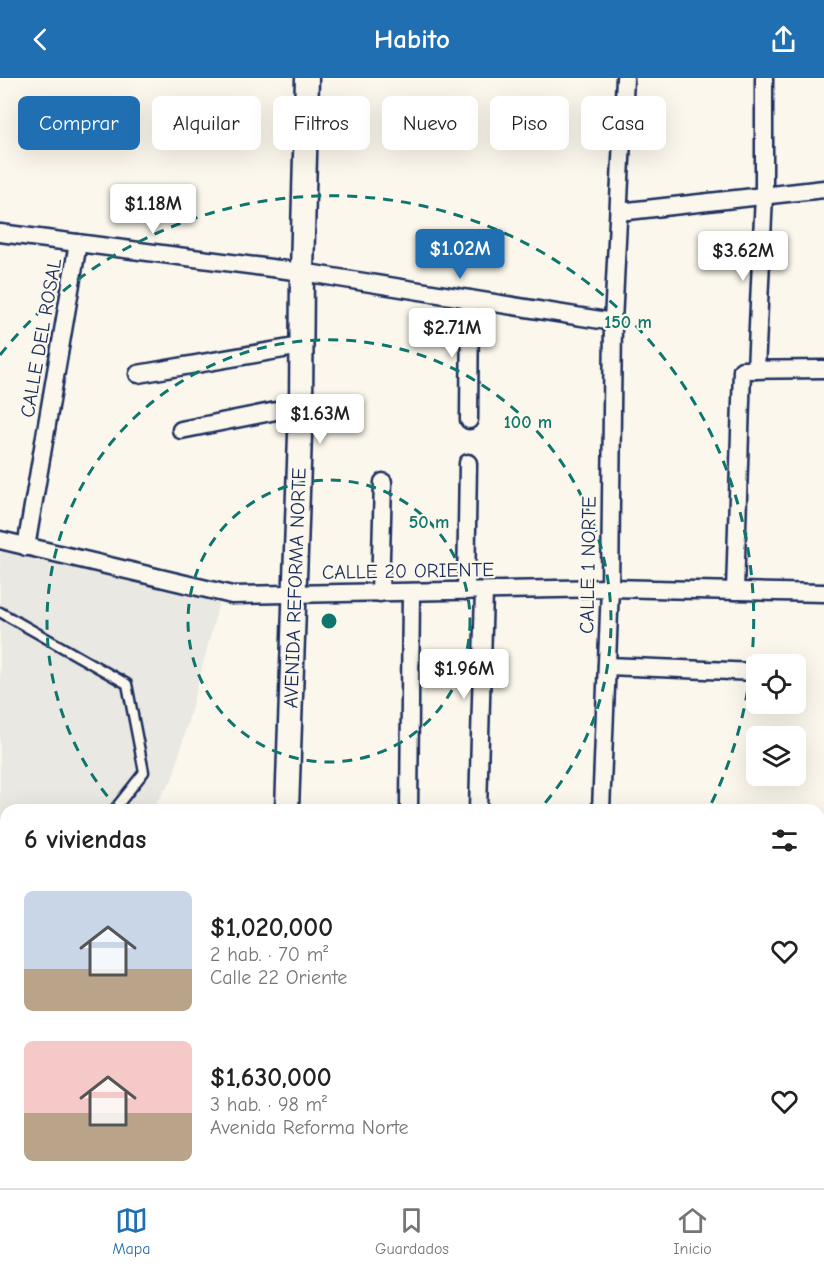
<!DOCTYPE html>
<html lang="es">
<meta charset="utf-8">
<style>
body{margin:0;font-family:"Comic Neue",sans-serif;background:#f6f6f6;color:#222;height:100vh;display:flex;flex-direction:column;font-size:22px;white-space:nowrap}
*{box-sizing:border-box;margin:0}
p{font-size:20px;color:#767676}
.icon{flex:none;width:33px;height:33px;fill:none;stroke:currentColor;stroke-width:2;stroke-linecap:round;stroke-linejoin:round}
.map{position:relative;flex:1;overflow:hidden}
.sheet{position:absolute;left:0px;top:726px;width:825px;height:384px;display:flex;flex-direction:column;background:#fff;border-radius:18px 18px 0 0;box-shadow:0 6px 24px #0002}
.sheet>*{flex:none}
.hud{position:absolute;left:18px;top:18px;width:789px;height:54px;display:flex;gap:12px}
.fabs{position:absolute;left:746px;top:576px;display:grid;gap:12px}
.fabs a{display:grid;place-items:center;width:60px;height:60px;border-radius:9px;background:#fff;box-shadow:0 6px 24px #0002;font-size:30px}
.price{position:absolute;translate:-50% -51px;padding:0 14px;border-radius:6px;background:#fff;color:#222;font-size:20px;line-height:39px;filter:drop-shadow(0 2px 3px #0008)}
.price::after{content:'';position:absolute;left:50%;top:36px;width:18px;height:14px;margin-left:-9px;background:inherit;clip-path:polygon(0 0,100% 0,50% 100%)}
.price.selected{background:#1f6fb2;color:#fff}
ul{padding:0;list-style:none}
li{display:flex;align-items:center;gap:18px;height:150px;padding:0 24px}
li span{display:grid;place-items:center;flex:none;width:168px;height:120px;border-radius:9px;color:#555}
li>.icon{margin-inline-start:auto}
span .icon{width:72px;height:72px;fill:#fffc;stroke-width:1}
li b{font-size:26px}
h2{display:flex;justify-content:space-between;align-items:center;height:72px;padding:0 24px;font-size:26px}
.tag{padding:0 21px;border-radius:9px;background:#fff;box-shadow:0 6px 24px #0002;font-size:21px;line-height:54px}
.tag.selected{background:#1f6fb2;color:#fff}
header{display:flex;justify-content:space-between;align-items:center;height:78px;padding:0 24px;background:#1f6fb2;color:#fff;font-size:27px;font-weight:600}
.tab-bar{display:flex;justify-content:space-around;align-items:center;height:84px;border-top:2px solid #e0e0e0;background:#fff;font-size:16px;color:#767676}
.tab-bar a{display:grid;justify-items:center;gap:3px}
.tab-bar .selected{color:#1f6fb2}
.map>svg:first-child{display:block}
.built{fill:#eae8e2}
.building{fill:#c3c5c9;stroke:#1b2f5e;stroke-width:1.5}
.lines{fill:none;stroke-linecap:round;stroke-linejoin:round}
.lane-casing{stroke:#1b2f5e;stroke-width:13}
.street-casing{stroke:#1b2f5e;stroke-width:21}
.secondary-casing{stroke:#1b2f5e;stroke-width:27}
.lane{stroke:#fbf7ec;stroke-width:8}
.street{stroke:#fbf7ec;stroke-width:16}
.secondary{stroke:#fbf7ec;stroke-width:22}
.ring{fill:none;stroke:#0f766e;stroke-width:3;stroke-dasharray:10 8}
.labels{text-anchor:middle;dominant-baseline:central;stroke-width:4.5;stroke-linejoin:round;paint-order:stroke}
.street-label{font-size:20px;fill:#1b2f5e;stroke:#fbf7ec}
.centre{fill:#0f766e;stroke:#fbf7ec;stroke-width:3}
.ring-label{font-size:18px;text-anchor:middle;font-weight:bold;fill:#0f766e;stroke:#fbf7ec;stroke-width:4.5;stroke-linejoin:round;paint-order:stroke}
</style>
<header><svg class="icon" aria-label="back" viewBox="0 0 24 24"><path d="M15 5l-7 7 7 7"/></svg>Habito<svg class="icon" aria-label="share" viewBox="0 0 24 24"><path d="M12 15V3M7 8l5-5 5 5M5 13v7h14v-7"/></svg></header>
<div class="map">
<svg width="824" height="1110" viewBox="0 0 824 1110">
<rect width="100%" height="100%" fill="#fbf7ec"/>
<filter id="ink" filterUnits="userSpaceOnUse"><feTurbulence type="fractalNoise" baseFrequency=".0167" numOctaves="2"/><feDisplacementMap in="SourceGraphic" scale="12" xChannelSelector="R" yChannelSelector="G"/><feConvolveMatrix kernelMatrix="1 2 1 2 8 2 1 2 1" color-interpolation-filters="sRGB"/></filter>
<g filter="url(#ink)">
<path class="built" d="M0 468 219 525 173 700 151 732H6V827L0 828Z"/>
<rect class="building" x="819" y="932" width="5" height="142"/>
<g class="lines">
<g class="lane-casing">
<path id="lane" d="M0 534 127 606 144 694 114 732"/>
</g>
<g class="street-casing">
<g id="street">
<path d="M619 134 824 111"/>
<path d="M0 155 302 194 613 244"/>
<path d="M756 292 764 117V0"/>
<path d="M138 296 301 268"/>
<path d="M469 342 470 221"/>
<path d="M181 352 301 328"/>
<path d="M0 462 232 517 610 510 824 515"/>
<path d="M26 469 78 165"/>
<path d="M466 513 468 385"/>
<path d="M735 513 742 292 824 291"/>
<path d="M380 515 383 404"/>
<path d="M607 588 756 594"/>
<path d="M409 732 411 514"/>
<path d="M478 732 484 513"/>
<path d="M601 732 610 510 613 244 625 0"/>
<path d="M819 795H824"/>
<path d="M0 829 6 828"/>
<path d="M819 1081H824"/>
<path d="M0 1088H6"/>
<path d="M490 1104 495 1110"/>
<path d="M818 1104V1110"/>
<path d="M70 1110V1104"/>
<path d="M589 1110 590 1104"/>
</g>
</g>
<g class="secondary-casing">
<g id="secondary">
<path d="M287 732 301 328 302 194 307 0"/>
<path d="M280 1110 281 1104"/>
</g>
</g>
<use href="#lane" class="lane"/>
<use href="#street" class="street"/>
<use href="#secondary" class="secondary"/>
</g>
</g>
<g class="ring">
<circle cx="329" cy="543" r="141"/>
<path d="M119 732A282 282 0 1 1 539 732"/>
<path d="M0 277A423 423 0 0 1 708 732"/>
</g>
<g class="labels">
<g class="street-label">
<text transform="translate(41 260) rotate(-80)">CALLE DEL ROSAL</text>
<text transform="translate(588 487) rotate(-89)">CALLE 1 NORTE</text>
<text transform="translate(408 493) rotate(-1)">CALLE 20 ORIENTE</text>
<text transform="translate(295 510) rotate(-88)">AVENIDA REFORMA NORTE</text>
</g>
</g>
<circle cx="329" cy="543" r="9" class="centre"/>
<g class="ring-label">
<text x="628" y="250">150 m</text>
<text x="528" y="350">100 m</text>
<text x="429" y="450">50 m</text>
</g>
</svg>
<div class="fabs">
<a><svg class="icon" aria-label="locate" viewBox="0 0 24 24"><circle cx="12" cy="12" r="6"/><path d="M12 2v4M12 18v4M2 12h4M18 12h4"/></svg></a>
<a><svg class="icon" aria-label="layers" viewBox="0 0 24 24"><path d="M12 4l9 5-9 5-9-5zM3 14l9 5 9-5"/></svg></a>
</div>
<b class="price" style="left:153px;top:157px">$1.18M</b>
<b class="price selected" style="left:460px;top:202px">$1.02M</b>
<b class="price" style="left:743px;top:204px">$3.62M</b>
<b class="price" style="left:452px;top:281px">$2.71M</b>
<b class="price" style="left:320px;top:367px">$1.63M</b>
<b class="price" style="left:464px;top:622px">$1.96M</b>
<div class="hud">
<a class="tag selected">Comprar</a>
<a class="tag">Alquilar</a>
<a class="tag">Filtros</a>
<a class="tag">Nuevo</a>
<a class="tag">Piso</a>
<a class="tag">Casa</a>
</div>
<section class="sheet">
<h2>6 viviendas<svg class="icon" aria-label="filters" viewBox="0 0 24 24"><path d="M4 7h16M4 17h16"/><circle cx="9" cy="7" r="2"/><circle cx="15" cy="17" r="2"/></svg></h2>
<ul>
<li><span style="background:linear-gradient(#c9d6e8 65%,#b9a48a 0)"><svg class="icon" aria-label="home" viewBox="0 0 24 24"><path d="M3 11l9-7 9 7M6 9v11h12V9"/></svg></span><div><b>$1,020,000</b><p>2 hab. · 70 m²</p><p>Calle 22 Oriente</p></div><svg class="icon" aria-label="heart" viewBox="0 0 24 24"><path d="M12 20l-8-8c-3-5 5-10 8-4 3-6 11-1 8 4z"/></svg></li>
<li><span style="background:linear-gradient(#f6c9c9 60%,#b9a48a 0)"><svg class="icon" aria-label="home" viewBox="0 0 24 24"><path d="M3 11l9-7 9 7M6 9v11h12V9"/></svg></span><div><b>$1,630,000</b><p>3 hab. · 98 m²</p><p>Avenida Reforma Norte</p></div><svg class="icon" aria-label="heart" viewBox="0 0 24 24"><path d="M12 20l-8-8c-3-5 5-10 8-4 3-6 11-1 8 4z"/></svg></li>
</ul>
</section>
</div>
<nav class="tab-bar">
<a class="selected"><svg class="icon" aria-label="map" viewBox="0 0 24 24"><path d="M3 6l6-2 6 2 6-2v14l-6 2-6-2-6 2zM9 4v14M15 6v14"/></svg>Mapa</a>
<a><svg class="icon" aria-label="saved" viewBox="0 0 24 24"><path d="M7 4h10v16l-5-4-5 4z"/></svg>Guardados</a>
<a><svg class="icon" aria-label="home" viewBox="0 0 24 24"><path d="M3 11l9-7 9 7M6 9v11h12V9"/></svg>Inicio</a>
</nav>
